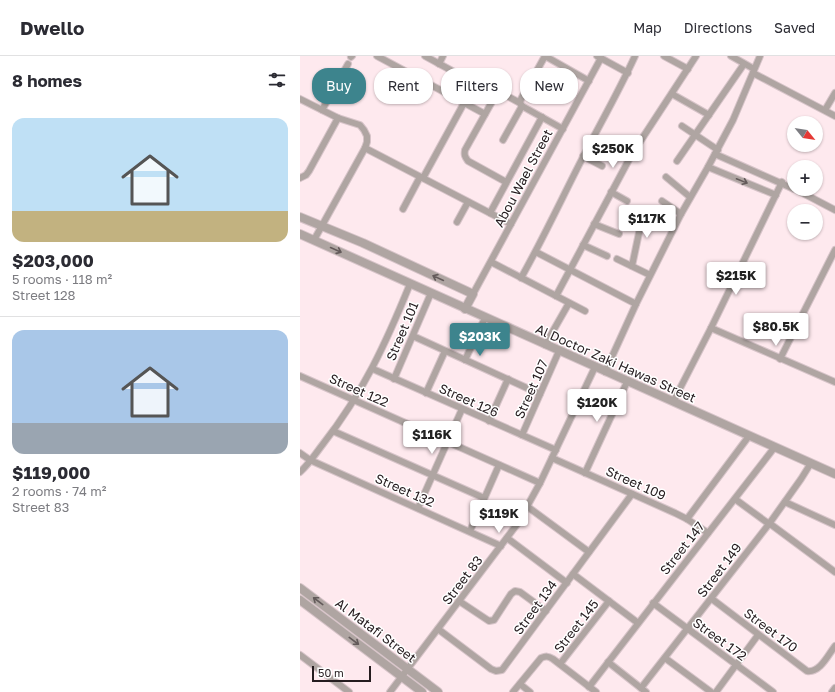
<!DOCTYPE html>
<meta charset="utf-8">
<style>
body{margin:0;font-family:"Golos Text",sans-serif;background:#f2f2f3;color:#2b2b33;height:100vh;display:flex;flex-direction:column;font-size:15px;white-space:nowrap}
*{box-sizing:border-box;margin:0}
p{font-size:13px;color:#7c7c81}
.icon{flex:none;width:22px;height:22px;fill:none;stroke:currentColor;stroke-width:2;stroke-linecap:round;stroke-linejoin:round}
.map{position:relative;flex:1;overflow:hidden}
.panel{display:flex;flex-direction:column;background:#fff;width:300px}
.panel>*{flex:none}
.banner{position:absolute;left:12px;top:12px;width:380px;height:36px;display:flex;gap:8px}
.needle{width:26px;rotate:120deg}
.fabs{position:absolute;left:487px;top:60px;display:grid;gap:8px}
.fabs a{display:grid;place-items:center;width:36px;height:36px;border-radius:50%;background:#fff;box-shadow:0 1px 3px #0004;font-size:20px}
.scale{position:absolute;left:12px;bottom:10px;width:59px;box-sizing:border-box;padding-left:4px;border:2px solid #251c1f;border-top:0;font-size:11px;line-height:14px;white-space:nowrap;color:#251c1f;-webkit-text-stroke:3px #fff;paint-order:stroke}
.price{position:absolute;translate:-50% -34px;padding:0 9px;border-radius:4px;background:#fff;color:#222;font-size:13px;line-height:26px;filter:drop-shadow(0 1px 2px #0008)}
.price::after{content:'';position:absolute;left:50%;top:24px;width:12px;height:9px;margin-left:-6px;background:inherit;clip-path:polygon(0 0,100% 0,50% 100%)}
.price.active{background:#3d848d;color:#fff}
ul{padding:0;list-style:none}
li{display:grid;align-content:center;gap:8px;height:212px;padding:0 12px}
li+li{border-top:1px solid #e1e1e2}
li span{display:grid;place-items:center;height:124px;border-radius:12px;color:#555}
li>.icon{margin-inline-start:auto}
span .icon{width:72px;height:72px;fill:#fffc;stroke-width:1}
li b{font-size:17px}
h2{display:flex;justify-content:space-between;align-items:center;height:48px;padding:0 12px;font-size:17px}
.tag{padding:0 14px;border-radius:16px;background:#fff;box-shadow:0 1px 3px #0004;font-size:14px;line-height:36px}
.tag.active{background:#3d848d;color:#fff}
header{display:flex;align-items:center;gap:24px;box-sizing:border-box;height:56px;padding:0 20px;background:#fff;border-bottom:1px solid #e1e1e2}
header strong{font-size:19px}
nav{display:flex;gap:22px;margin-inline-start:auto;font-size:14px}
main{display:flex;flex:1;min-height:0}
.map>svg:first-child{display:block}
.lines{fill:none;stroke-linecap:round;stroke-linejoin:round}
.minor-casing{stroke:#d7c4c9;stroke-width:8}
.tertiary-casing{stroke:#d7c4c9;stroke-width:10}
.minor{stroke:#afa5a2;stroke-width:6}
.tertiary{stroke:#afa5a2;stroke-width:8}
.oneway{stroke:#635a5a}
.labels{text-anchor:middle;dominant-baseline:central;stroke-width:3;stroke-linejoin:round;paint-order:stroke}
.street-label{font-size:13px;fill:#251c1f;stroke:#fff}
</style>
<header>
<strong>Dwello</strong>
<nav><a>Map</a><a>Directions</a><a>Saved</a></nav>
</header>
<main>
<section class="panel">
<h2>8 homes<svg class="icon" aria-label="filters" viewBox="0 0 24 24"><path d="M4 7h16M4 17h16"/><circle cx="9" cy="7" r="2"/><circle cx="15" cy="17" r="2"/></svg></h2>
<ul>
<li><span style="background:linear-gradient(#bfe0f5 75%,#c2b280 0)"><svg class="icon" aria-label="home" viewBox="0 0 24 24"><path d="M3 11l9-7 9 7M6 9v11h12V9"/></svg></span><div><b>$203,000</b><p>5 rooms · 118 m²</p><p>Street 128</p></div></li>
<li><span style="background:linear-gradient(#a9c7e8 75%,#9aa5b1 0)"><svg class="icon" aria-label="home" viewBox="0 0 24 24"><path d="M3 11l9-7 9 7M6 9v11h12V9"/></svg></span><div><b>$119,000</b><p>2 rooms · 74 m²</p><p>Street 83</p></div></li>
</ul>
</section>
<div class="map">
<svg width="535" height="636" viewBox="0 0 535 636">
<rect width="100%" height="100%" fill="#fee9ee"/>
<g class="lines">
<g class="minor-casing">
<g id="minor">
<path d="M77 0 185 58"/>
<path d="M125 0 167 23"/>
<path d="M245 0 221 43 220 47 222 50 263 73"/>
<path d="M245 0 289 25"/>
<path d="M297 0 328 17"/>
<path d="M364 0 388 13"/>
<path d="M431 0 454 13"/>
<path d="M51 1 52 0"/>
<path d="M139 8 143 0"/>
<path d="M453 17 535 60"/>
<path d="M198 35 165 94C164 99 165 101 168 105L206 126"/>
<path d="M372 38 409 59"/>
<path d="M156 42 167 23 174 22 220 47"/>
<path d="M0 43 38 62 60 69 64 74 67 80V86L65 92 14 184"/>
<path d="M22 54 48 8"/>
<path d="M525 54 535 37"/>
<path d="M382 70 418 94"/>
<path d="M203 84 222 50"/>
<path d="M65 92 211 168"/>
<path d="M415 98 494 133"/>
<path d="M283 100 302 110"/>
<path d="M377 105 444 8"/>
<path d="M408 111 476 139"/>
<path d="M366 121 390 141"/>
<path d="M0 122 6 119 9 115 38 62"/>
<path d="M123 122 164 47"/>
<path d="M495 133 535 154"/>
<path d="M311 136 327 145"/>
<path d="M362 145 381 158"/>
<path d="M103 153 120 121"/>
<path d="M190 157 242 61"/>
<path d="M157 166 168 146"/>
<path d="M294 168 319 178"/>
<path d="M283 189 307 200"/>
<path d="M236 196 336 248"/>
<path d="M317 203 350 219"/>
<path d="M191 206 285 255"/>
<path d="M332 210 344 153"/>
<path d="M221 222C243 183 262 142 282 103 300 68 319 35 335 0"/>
<path d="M173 238 301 2"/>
<path d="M256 240 332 98 396 0"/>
<path d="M411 272 535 326"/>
<path d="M113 280 240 338"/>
<path d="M245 289 269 247"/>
<path d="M480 303 535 194"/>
<path d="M165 304 185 262"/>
<path d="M73 313 256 394"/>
<path d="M305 316 336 248 381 158 408 111 433 64 460 0"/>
<path d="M0 320 240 427"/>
<path d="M94 323 131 237"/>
<path d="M126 337 145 295"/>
<path d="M373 346 411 272 482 126"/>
<path d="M189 365 208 323"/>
<path d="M33 375 184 442"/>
<path d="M222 379 259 295"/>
<path d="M0 397 10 404 201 490"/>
<path d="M252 402 375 457 387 463 408 477"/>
<path d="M0 416C9 408 16 397 23 388 63 337 86 287 110 228"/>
<path d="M285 417 327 326"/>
<path d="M435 443 469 468"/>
<path d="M485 446 535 469"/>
<path d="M228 451 289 496"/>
<path d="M118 452 162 353"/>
<path d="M387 463 449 380"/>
<path d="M469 467 535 516"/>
<path d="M170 475 199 409"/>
<path d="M207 482 267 527"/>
<path d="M273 518 338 567"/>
<path d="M412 543 507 615C520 617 528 599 535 590"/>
<path d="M159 545 189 565 194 564 211 538 215 535 220 536 246 555"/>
<path d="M353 547 473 636"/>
<path d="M138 573 191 613 196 615 202 614 332 438"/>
<path d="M0 599 49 636"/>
<path d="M365 602 411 636"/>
<path d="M308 606 346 636"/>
<path d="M260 608 309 545"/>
<path d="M220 628 230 636"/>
<path d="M289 631 474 392"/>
<path d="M341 632 469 468 501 423 511 407"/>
<path d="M90 636 218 467 240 427 295 311"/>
<path d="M213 636 241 602C246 600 248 600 253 603L296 636"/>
<path d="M416 636 458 579"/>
<path d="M532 636 535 632"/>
</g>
</g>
<g class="tertiary-casing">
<g id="tertiary">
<path d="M0 161 63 187 173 238 165 253"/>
<path d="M0 178 535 418"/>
<path d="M0 532 138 636"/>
<path d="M0 544 122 636"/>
</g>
</g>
<use href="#minor" class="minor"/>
<use href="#tertiary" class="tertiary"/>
</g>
<defs><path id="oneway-shaft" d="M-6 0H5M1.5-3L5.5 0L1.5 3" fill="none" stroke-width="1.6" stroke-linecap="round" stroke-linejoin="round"/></defs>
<g class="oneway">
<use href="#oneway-shaft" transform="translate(442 125) rotate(22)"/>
<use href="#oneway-shaft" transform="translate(36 194) rotate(24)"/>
<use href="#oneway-shaft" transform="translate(138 222) rotate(-155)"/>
<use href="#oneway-shaft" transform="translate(18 545) rotate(-143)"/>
<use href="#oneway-shaft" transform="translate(54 585) rotate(37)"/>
</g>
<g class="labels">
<g class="street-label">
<text transform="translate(223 122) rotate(-62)">Abou Wael Street</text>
<text transform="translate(102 275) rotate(-67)">Street 101</text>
<text transform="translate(316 307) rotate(24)">Al Doctor Zaki Hawas Street</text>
<text transform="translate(231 333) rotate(-66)">Street 107</text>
<text transform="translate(59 334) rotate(24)">Street 122</text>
<text transform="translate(169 344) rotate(24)">Street 126</text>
<text transform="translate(336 427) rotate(24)">Street 109</text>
<text transform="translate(105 434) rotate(24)">Street 132</text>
<text transform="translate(382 492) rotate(-52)">Street 147</text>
<text transform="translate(419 514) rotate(-53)">Street 149</text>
<text transform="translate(162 524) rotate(-53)">Street 83</text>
<text transform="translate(235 551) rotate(-54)">Street 134</text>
<text transform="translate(276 570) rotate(-52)">Street 145</text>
<text transform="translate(76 574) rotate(37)">Al Matafi Street</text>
<text transform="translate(471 574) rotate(37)">Street 170</text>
<text transform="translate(420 583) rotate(36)">Street 172</text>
</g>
</g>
</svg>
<div class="fabs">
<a><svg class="needle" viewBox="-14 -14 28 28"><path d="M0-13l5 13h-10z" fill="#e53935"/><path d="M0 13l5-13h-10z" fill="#7c7c81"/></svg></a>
<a>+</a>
<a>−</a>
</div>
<div class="scale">50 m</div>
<b class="price" style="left:313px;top:113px">$250K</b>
<b class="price" style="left:347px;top:183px">$117K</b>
<b class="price" style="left:436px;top:240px">$215K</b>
<b class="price" style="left:476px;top:291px">$80.5K</b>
<b class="price active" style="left:180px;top:301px">$203K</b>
<b class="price" style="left:297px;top:367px">$120K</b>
<b class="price" style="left:132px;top:399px">$116K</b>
<b class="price" style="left:199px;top:478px">$119K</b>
<div class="banner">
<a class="tag active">Buy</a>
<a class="tag">Rent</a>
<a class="tag">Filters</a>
<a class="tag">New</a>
</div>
</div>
</main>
